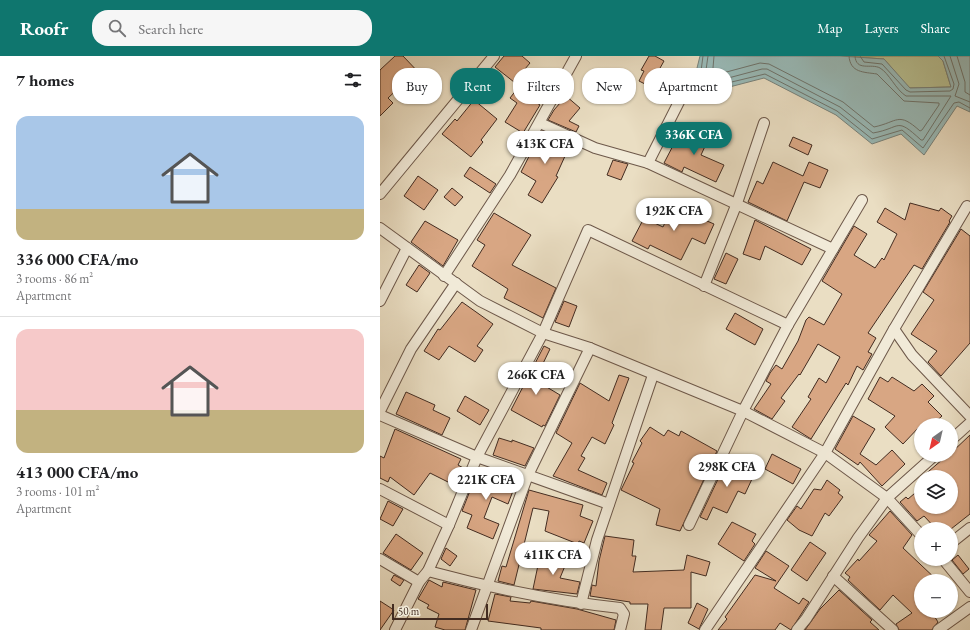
<!DOCTYPE html>
<meta charset="utf-8">
<style>
body{margin:0;font-family:"EB Garamond",serif;background:#f6f6f6;color:#202124;height:100vh;display:flex;flex-direction:column;font-size:15px;white-space:nowrap}
*{box-sizing:border-box;margin:0}
p{font-size:13px;color:#757577}
.icon{flex:none;width:22px;height:22px;fill:none;stroke:currentColor;stroke-width:2;stroke-linecap:round;stroke-linejoin:round}
.map{position:relative;flex:1;overflow:hidden}
.sheet{display:flex;flex-direction:column;background:#fff;width:380px}
.sheet>*{flex:none}
.banner{position:absolute;left:12px;top:12px;width:380px;height:36px;display:flex;gap:8px}
.needle{width:26px;rotate:214deg}
.tools{position:absolute;left:534px;top:362px;display:grid;gap:8px}
.tools a{display:grid;place-items:center;width:44px;height:44px;border-radius:50%;background:#fff;box-shadow:0 1px 3px #0004;font-size:20px}
.scale{position:absolute;left:12px;bottom:10px;width:96px;box-sizing:border-box;padding-left:4px;border:2px solid #432c21;border-top:0;font-size:11px;line-height:14px;white-space:nowrap;color:#432c21;-webkit-text-stroke:3px #f1ead8;paint-order:stroke}
.price{position:absolute;translate:-50% -34px;padding:0 9px;border-radius:14px;background:#fff;color:#222;font-size:13px;line-height:26px;filter:drop-shadow(0 1px 2px #0008)}
.price::after{content:'';position:absolute;left:50%;top:24px;width:12px;height:9px;margin-left:-6px;background:inherit;clip-path:polygon(0 0,100% 0,50% 100%)}
.price.selected{background:#0f766e;color:#fff}
ul{padding:0;list-style:none}
li{display:grid;align-content:center;gap:8px;height:212px;padding:0 16px}
li+li{border-top:1px solid #e0e0e0}
li span{display:grid;place-items:center;height:124px;border-radius:12px;color:#555}
li>.icon{margin-inline-start:auto}
span .icon{width:72px;height:72px;fill:#fffc;stroke-width:1}
li b{font-size:17px}
h2{display:flex;justify-content:space-between;align-items:center;height:48px;padding:0 16px;font-size:17px}
.pill{padding:0 14px;border-radius:16px;background:#fff;box-shadow:0 1px 3px #0004;font-size:14px;line-height:36px}
.pill.selected{background:#0f766e;color:#fff}
header{display:flex;align-items:center;gap:24px;box-sizing:border-box;height:56px;padding:0 20px;background:#0f766e;color:#fff}
header strong{font-size:19px}
nav{display:flex;gap:22px;margin-inline-start:auto;font-size:14px}
.search{width:280px;height:36px;background:#f6f6f6;display:flex;align-items:center;gap:10px;box-sizing:border-box;padding:0 14px;border-radius:16px;color:#757577;font-size:15px}
main{display:flex;flex:1;min-height:0}
.map>svg:first-child{display:block}
.green{fill:#b8c193;stroke:#7e765a}
.water{fill:#99bbb9;stroke:#77827c}
.lines{fill:none;stroke-linecap:round;stroke-linejoin:round}
.shore{stroke:#6e746d;stroke-width:1}
.building{fill:#d8a683;stroke:#432c21}
.street-casing{stroke:#6d584a;stroke-width:12}
.street{stroke:#f1ead8;stroke-width:10}
</style>
<header>
<strong>Roofr</strong>
<div class="search"><svg class="icon" aria-label="search" viewBox="0 0 24 24"><circle cx="10" cy="10" r="6"/><path d="M15 15l6 6"/></svg>Search here</div>
<nav><a>Map</a><a>Layers</a><a>Share</a></nav>
</header>
<main>
<section class="sheet">
<h2>7 homes<svg class="icon" aria-label="filters" viewBox="0 0 24 24"><path d="M4 7h16M4 17h16"/><circle cx="9" cy="7" r="2"/><circle cx="15" cy="17" r="2"/></svg></h2>
<ul>
<li><span style="background:linear-gradient(#a9c7e8 75%,#c2b280 0)"><svg class="icon" aria-label="home" viewBox="0 0 24 24"><path d="M3 11l9-7 9 7M6 9v11h12V9"/></svg></span><div><b>336 000 CFA/mo</b><p>3 rooms · 86 m²</p><p>Apartment</p></div></li>
<li><span style="background:linear-gradient(#f6c9c9 65%,#c2b280 0)"><svg class="icon" aria-label="home" viewBox="0 0 24 24"><path d="M3 11l9-7 9 7M6 9v11h12V9"/></svg></span><div><b>413 000 CFA/mo</b><p>3 rooms · 101 m²</p><p>Apartment</p></div></li>
</ul>
</section>
<div class="map">
<svg width="590" height="574" viewBox="0 0 590 574">
<rect width="100%" height="100%" fill="#eadec3"/>
<filter id="stains"><feTurbulence type="fractalNoise" baseFrequency=".005" numOctaves="4"/><feColorMatrix values="0 0 0 0 .2 0 0 0 0 .09 0 0 0 0 .02 0 0 0 .5 -.17"/></filter>
<radialGradient id="worn" r=".72"><stop offset=".6" stop-color="#630" stop-opacity="0"/><stop offset="1" stop-color="#630" stop-opacity=".3"/></radialGradient>
<path class="green" d="M460 0H558L563 5 571 31 529 32 504 3Z"/>
<path class="water" d="M320 0H460L504 3 530 32 571 31 563 5 558 0H590V56L577 50 544 99 521 78 492 88 456 59 384 22 334 35 316 16Z"/>
<g class="lines">
<g class="shore">
<path d="M323 0 321 15 335 30 385 18 457 55 492 83 522 74 543 92 574 47 579 46 590 52"/>
<path d="M328 0 326 14 337 25 382 13H387L460 51 493 77C522 72 515 60 541 84H543L571 40H526C516 34 509 17 500 12 491 7 476 16 475 0"/>
<path d="M334 0 333 12 339 18 380 7 389 8 463 46 494 71C518 66 518 55 540 75L542 74 559 49V47L524 45 497 18C484 16 470 17 469 0"/>
<path d="M480 0 484 6 502 8 526 34 530 36 570 35 573 33 574 28 564 0"/>
<path d="M570 0 579 28 575 40 590 46"/>
<path d="M577 0 585 26V36L590 39"/>
</g>
</g>
<g class="building">
<path d="M15 0H23L42 20 28 33 23 28 8 42 13 47 0 60V14Z"/>
<path d="M124 0H142L150 7 134 26 115 11Z"/>
<path d="M269 0H275L284 5 275 21 298 32 293 44 270 33 271 31 259 25 264 15 261 14Z"/>
<path d="M137 33 160 49 143 77 125 66 137 47 130 42Z"/>
<path d="M186 40 200 52 189 65 199 70 196 76 168 64 174 54Z"/>
<path d="M94 44 117 63 101 84 103 86 91 101 62 78 75 63 77 65Z"/>
<path d="M319 69 332 75 321 99 344 109 336 126 304 111 302 116 284 107 297 82 310 88Z"/>
<path d="M162 75 190 89 176 120 178 121 162 147 148 139 156 125 141 116Z"/>
<path d="M413 81 432 89 428 99 409 90Z"/>
<path d="M233 104 248 108 241 124 227 119Z"/>
<path d="M393 106 423 120 429 106 448 114 440 132 424 126 407 165 368 146 377 125 383 128Z"/>
<path d="M90 111 116 128 110 137 84 120Z"/>
<path d="M38 120 58 134 44 154 24 140Z"/>
<path d="M72 132 83 141 75 150 64 141Z"/>
<path d="M295 145 313 153 311 158 334 168 325 188 312 182 301 204 270 189 268 193 252 185 264 162 283 171Z"/>
<path d="M530 147 559 155 561 152 572 160 569 165 570 166 542 213 534 209 488 277 496 282 488 296 492 298 483 314 477 310 468 329 466 327 431 383 412 371 431 343 428 341 439 322 446 327 460 301 438 288 420 319 419 318 401 342 405 345 392 363 374 353 391 328 386 325 390 317 396 309 402 313 418 285 426 264 429 261 444 269 462 238 442 225 474 170 487 178 474 199 495 212 502 202 504 204 517 178 497 166 505 152 525 164Z"/>
<path d="M114 157 151 179 132 209 176 232 163 262 124 242 128 233 92 210 105 189 97 184Z"/>
<path d="M375 164 431 193 422 209 385 190 380 204 363 198Z"/>
<path d="M45 165 78 184 63 210 31 186Z"/>
<path d="M581 173 590 180V287L561 320 548 306 557 295 531 278 554 244 543 236Z"/>
<path d="M346 197 358 203 346 228 334 223Z"/>
<path d="M39 209 50 217 37 236 26 229Z"/>
<path d="M184 245 197 250 189 271 175 266Z"/>
<path d="M82 246 113 268 97 290 103 294 95 306 69 290 59 304 44 295 58 273 60 274Z"/>
<path d="M355 257 383 273 375 289 346 273Z"/>
<path d="M164 290 170 293 155 324 180 339 165 370 163 369 162 371 131 354Z"/>
<path d="M239 319 249 322 232 367 234 369 225 388 212 381 201 400 205 402 198 414 227 427 222 439 173 420 192 387 176 377 200 327 229 345Z"/>
<path d="M500 321 508 326 512 321 534 335 542 328 554 340 548 346 562 360 552 369H541L523 388 505 371 515 360 488 343Z"/>
<path d="M26 336 55 349 53 354 70 362 62 379 16 358Z"/>
<path d="M85 340 109 354 100 369 77 355Z"/>
<path d="M473 360 495 373 480 398 496 409 512 394 525 408 502 430 480 406 478 409 455 393Z"/>
<path d="M270 371 284 380 288 374 299 380 301 375 337 395 300 475 276 469 280 453 241 434 254 407 252 406 262 387 260 385Z"/>
<path d="M15 373 81 403 78 409 85 413 78 431 50 417 34 439 10 421 8 426 0 422V400L4 402Z"/>
<path d="M590 379V458L571 473H556L544 460 537 465 520 446 526 441 528 443 541 432V451H571V421H542L563 403 571 399V397Z"/>
<path d="M119 382 132 386V384L154 392 145 410 113 399Z"/>
<path d="M392 398 421 413 413 428 385 413Z"/>
<path d="M349 400 364 406 359 418 372 423 365 438 358 435 347 457 333 451 327 464 320 461Z"/>
<path d="M99 412 136 427 128 448 112 441 104 462 119 468 113 483 87 472 92 459 82 455Z"/>
<path d="M447 424 460 434 458 437 463 441 449 460 445 457 432 480 419 474 407 464 417 450 421 453 434 433 441 434Z"/>
<path d="M149 434 203 449 200 460 213 465 204 487 199 485 198 488 165 475 169 455 153 452 134 529 118 525 122 510 126 511Z"/>
<path d="M8 445 23 453 13 470 0 463Z"/>
<path d="M510 455 532 479 523 492 558 525H541V555H551L558 566 552 574H519L516 568 532 557 513 539 500 554 468 524 470 521 465 517 478 503 479 505 497 485 489 479Z"/>
<path d="M352 466 376 478 372 485 375 488 364 505 338 488Z"/>
<path d="M16 478 43 497 31 514 3 497Z"/>
<path d="M225 480 254 484 252 500H256L253 516 304 514 307 499 330 506 326 520 311 516V552H284L281 574H265L268 548H250V546L210 540 212 529 216 530 219 505Z"/>
<path d="M430 486 446 497 427 525 411 514Z"/>
<path d="M66 492 77 500 70 510 61 503Z"/>
<path d="M161 495 187 505 180 522 200 526 197 538 153 533Z"/>
<path d="M386 495 409 510 394 532 419 548 423 542 429 546 411 574 400 567 395 574H338L347 563 345 561 375 519 396 525 375 512Z"/>
<path d="M578 499 589 513 583 518 572 504Z"/>
<path d="M14 519 24 524 20 530 11 524Z"/>
<path d="M49 524 62 531 63 526 96 534 85 574H65L55 571 59 558 47 552 49 549 38 543Z"/>
<path d="M459 534 492 564 490 566 499 574H425L440 553Z"/>
<path d="M115 538 131 541 130 545 150 547 151 545 197 553 236 564 234 574H161V572L108 565Z"/>
<path d="M0 545 14 554 0 574Z"/>
<path d="M317 547 328 553 319 573 308 567Z"/>
</g>
<g class="lines">
<g class="street-casing">
<g id="street">
<path d="M160 67 215 92 268 107 453 193"/>
<path d="M268 107 305 34"/>
<path d="M0 138 114 0"/>
<path d="M0 172 100 245 163 277 210 292 363 355 445 397 507 442 541 479"/>
<path d="M64 220 130 119 196 0"/>
<path d="M324 230 357 147 384 67"/>
<path d="M0 245 27 192"/>
<path d="M514 273 532 299 590 360"/>
<path d="M0 355 31 293 76 227"/>
<path d="M0 359 97 401 229 448"/>
<path d="M571 384 590 367"/>
<path d="M0 433 69 469"/>
<path d="M309 469 363 355 408 269 482 144"/>
<path d="M571 487 590 472"/>
<path d="M0 503 39 526"/>
<path d="M563 503 590 536"/>
<path d="M48 515C111 532 175 545 240 552L244 558 240 574"/>
<path d="M453 520 513 574"/>
<path d="M201 548 217 484 273 319"/>
<path d="M15 574 39 526 48 515 69 469 97 401 163 277 208 174 408 269"/>
<path d="M91 574 148 419 210 292"/>
<path d="M325 574 445 397 514 273 587 150"/>
<path d="M417 574 426 563 478 482 507 442 555 399"/>
<path d="M558 574 590 551"/>
</g>
</g>
<use href="#street" class="street"/>
</g>
<rect width="100%" height="100%" filter="url(#stains)"/>
<rect width="100%" height="100%" fill="url(#worn)"/>
</svg>
<div class="tools">
<a><svg class="needle" viewBox="-14 -14 28 28"><path d="M0-13l5 13h-10z" fill="#e53935"/><path d="M0 13l5-13h-10z" fill="#757577"/></svg></a>
<a><svg class="icon" aria-label="layers" viewBox="0 0 24 24"><path d="M12 4l9 5-9 5-9-5zM3 14l9 5 9-5"/></svg></a>
<a>+</a>
<a>−</a>
</div>
<div class="scale">50 m</div>
<b class="price selected" style="left:314px;top:100px">336K CFA</b>
<b class="price" style="left:165px;top:109px">413K CFA</b>
<b class="price" style="left:294px;top:176px">192K CFA</b>
<b class="price" style="left:156px;top:340px">266K CFA</b>
<b class="price" style="left:347px;top:432px">298K CFA</b>
<b class="price" style="left:106px;top:445px">221K CFA</b>
<b class="price" style="left:173px;top:520px">411K CFA</b>
<div class="banner">
<a class="pill">Buy</a>
<a class="pill selected">Rent</a>
<a class="pill">Filters</a>
<a class="pill">New</a>
<a class="pill">Apartment</a>
</div>
</div>
</main>
